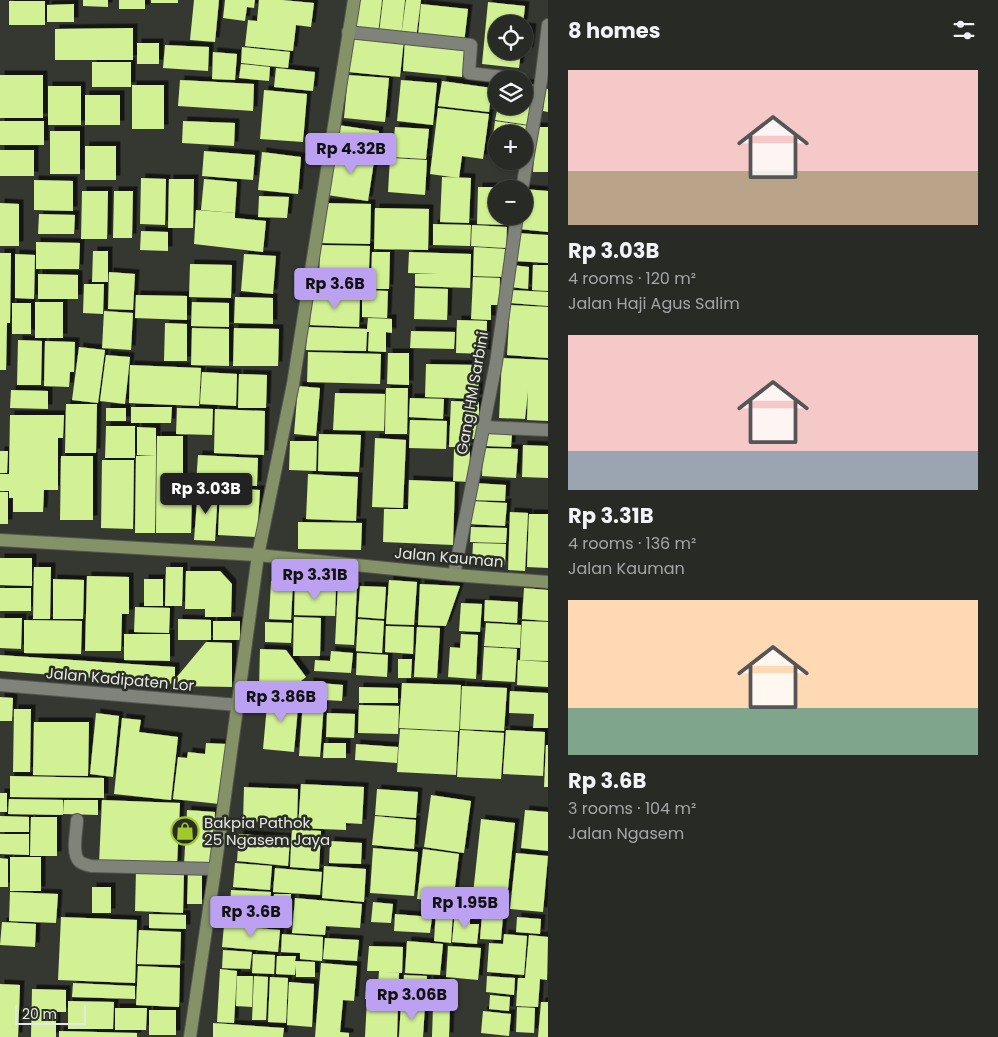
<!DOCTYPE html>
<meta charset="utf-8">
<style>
body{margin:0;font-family:Poppins,sans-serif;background:#343632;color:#f1f3f6;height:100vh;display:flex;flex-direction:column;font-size:19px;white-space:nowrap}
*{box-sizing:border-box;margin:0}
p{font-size:16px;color:#a5a7a7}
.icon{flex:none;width:28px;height:28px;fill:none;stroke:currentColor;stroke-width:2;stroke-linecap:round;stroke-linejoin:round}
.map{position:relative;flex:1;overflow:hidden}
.sheet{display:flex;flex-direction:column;background:#282a25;width:450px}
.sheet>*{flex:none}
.tools{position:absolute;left:488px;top:15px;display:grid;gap:10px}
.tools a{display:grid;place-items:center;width:45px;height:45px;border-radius:50%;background:#282a25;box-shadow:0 1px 4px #0004,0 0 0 1px #444642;font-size:25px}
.scale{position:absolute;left:15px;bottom:12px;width:71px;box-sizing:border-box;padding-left:5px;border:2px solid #e6e8e3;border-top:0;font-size:14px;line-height:18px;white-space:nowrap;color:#e6e8e3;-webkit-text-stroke:4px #2b2e27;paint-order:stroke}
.price{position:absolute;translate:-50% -42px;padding:0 11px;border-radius:5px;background:#bca0f2;color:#111;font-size:16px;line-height:32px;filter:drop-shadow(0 1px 2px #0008)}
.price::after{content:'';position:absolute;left:50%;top:30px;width:15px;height:11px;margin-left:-8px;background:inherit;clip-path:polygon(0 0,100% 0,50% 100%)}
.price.on{background:#222;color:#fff}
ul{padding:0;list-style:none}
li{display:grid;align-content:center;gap:10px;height:265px;padding:0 20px}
li span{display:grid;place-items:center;height:155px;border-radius:0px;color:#555}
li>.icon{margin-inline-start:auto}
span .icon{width:90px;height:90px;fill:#fffc;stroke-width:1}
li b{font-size:21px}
h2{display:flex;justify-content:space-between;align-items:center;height:60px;padding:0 20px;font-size:21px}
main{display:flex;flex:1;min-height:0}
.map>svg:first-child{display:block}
.building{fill:#d1f194;filter:url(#shadow)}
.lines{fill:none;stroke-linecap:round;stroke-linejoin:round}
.lane-casing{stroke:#555751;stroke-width:14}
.street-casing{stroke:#555751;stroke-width:14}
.secondary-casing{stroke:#555751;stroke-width:14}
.lane{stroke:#7f837a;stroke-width:12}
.street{stroke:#7f837a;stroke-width:12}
.secondary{stroke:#859268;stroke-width:12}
.labels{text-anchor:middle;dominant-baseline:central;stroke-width:5;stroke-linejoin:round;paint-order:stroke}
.street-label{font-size:15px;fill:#e6e8e3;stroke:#2b2e27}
.poi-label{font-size:15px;fill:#e6e8e3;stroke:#2b2e27;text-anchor:start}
</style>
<main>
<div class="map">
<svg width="548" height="1037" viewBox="0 0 548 1037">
<defs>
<filter id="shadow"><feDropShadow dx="4.5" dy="-4.5" stdDeviation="0" flood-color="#0009"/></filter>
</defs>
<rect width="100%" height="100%" fill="#353831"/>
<g class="building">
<path d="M83 0H108V7L83 6Z"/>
<rect x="119" y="0" width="26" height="9"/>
<rect x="151" y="0" width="27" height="3"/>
<path d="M194 0H219L215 42 190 40Z"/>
<path d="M225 0H255L254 8 247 7 245 21 223 18Z"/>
<path d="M259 0H282L314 3 311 27 296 25 293 51 245 46 248 20 257 21Z"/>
<path d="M359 0H382L378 34 355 31Z"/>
<path d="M383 0H405L401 37 379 34Z"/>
<path d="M406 0H421L416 38 401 37Z"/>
<rect x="9" y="1" width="36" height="24"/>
<path d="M488 2 525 6 523 24H496V51H521L519 68 482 64Z"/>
<path d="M74 4V22H47V5Z"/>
<path d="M421 4 468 9 464 43 418 37Z"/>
<path d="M524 27 532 28 529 52 524 51Z"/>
<path d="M133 28V60H55V29Z"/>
<path d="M351 34 404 39 400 77 348 72Z"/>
<path d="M405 41 465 47 462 77 403 71Z"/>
<rect x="137" y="43" width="22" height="21"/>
<path d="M165 45 209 47 208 71 163 68Z"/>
<path d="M242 47 290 52 288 68 241 63Z"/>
<path d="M213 52 237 54 235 80 212 79Z"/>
<rect x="92" y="62" width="39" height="25"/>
<path d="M241 64 270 67 269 81 239 78Z"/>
<path d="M276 68 315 72 313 91 274 87Z"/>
<rect x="0" y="75" width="43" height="43"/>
<path d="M348 75 389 78 385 122 344 118Z"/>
<path d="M180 80 254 84 253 111 178 106Z"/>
<path d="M401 80 437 83 433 125 397 121Z"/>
<path d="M442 81 492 88 489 112 438 106Z"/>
<path d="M524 83 534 85 532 99 524 97Z"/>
<rect x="132" y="85" width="32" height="44"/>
<rect x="48" y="86" width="33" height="39"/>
<path d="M545 88 548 89V112L543 111Z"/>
<path d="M264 90 307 94 303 142 260 139Z"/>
<rect x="85" y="95" width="35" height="30"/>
<path d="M524 98 532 100 529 125 495 120 498 106H524Z"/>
<path d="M438 108 489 114 483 159 462 156 459 178 430 174Z"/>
<rect x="0" y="121" width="44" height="24"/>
<path d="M183 121 235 123 234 146 182 143Z"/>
<path d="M495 121 529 126 524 150V134H496V158L490 157Z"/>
<path d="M338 125 379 131 376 153 334 148Z"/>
<path d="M395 127 429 129 426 159 392 157Z"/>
<path d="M536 127H548V172H533Z"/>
<rect x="50" y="131" width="30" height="43"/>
<rect x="85" y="146" width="31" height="34"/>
<path d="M333 149 375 155 368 201 327 195Z"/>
<rect x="0" y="150" width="34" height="26"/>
<path d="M204 151 255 155 253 180 202 176Z"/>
<path d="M262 152 301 157 298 194 258 190Z"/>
<path d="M390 158 427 160 425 195 388 192Z"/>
<path d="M442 177 471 178 469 223 440 222Z"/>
<path d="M141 178 166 179 165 225 140 224Z"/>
<path d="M169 179H194L193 228H168Z"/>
<path d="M204 179 237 182 235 213 201 210Z"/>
<path d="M34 180 73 181V211L34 210Z"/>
<path d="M478 187H496V216H507V225L477 224Z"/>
<path d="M524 189 548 191V232L519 229 521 216H524Z"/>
<path d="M82 191H108L107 239H81Z"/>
<path d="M114 191H133L132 238H113Z"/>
<path d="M259 196 289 197 287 218 258 217Z"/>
<path d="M0 203 19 204V246H0Z"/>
<path d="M324 203 371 204 370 244 322 243Z"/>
<path d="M375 208 429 209 428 250 374 249Z"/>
<path d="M196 210 235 213V218L266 221 263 252 194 244Z"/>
<path d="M39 214 75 215 74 234H38Z"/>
<path d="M433 224 471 225 470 246 433 245Z"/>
<path d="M472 225 507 227 506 248 471 246Z"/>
<path d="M141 231 168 232V251L140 250Z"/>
<path d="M516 233 548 235V263L514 261Z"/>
<path d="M36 242 80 243 79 269H36Z"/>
<path d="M320 245 370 246 368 290 319 288Z"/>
<path d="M474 247 505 249 503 277 473 276Z"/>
<path d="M93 251H108V282H92Z"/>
<path d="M372 252H390L389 289H371Z"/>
<path d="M409 252 471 254 470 288 415 286V274H438L408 273Z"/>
<path d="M0 253H11L10 323H7L6 370H0Z"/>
<path d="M15 254 35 255 34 299 15 298Z"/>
<path d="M244 254 276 256 273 294 241 291Z"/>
<path d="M190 264 232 265 231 298 189 297Z"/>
<path d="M512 265 529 267 528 289 510 287Z"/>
<path d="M533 265H548V291L532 290Z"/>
<path d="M109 272 135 274 133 310 108 309Z"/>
<path d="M38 274 78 275V299H38Z"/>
<path d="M473 277 500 278 499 305H491V320L471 319Z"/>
<path d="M84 284H104L103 314 83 313Z"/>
<path d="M415 288 448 289 447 320 414 319Z"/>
<path d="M362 290 388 291 387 318 362 317Z"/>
<path d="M511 290 548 292V306L510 303Z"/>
<path d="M311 294 360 295 359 327 310 325Z"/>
<path d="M136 295 187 296V320L135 318Z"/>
<path d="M235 297 273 298V324L234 323Z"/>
<rect x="35" y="302" width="28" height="36"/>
<path d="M192 302 229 303V327L191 326Z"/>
<rect x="12" y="303" width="19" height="31"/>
<path d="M510 305 548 307V358L507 355Z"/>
<path d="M104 311 133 313 131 350 102 348Z"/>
<path d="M368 318 392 319V333L386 332V352L368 351 369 332H367L366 351 306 350 307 327 367 329Z"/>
<path d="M457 320 487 321 486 354 456 353Z"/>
<path d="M165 323 187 324V361H164Z"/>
<path d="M192 328 229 329V366L191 365Z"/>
<path d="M234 328 279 329 278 366H233Z"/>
<path d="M411 331 455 332 454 349 410 348Z"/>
<path d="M18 340 42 341 41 385H17Z"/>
<path d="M45 341 75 342 74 372H70L69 387 44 386Z"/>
<path d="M79 347 105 350 98 403 72 400Z"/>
<path d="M308 352 381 354 380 384 307 382Z"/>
<path d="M388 353H409V385L387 384Z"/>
<path d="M106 355 130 357 125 404 100 401Z"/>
<path d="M502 358 548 360V421L527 420 528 391 525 419 499 418Z"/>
<path d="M426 364 479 365 478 399 425 397Z"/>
<path d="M130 365 201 368 199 406 129 403Z"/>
<path d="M202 372 237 374 236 406 200 404Z"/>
<path d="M239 374 267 375 266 408H238Z"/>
<path d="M298 386 320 388 316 436 294 434Z"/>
<path d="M386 388H408L407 434H385Z"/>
<path d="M11 390 48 391V409L10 408Z"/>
<path d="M335 393 385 394 384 431 333 430Z"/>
<path d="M410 398 444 399 443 419 409 417Z"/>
<path d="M451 401 479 402V439H470V447H449Z"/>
<path d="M66 404H97L96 453H65Z"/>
<path d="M131 407H172L171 423H131Z"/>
<rect x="106" y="408" width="20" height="13"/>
<path d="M177 408 213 409 212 435 176 434Z"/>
<path d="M215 409 265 411 264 455 214 453Z"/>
<path d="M10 415H64L63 438H58V490H44L43 512H13V498H9V491H0V474H9Z"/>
<path d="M410 420 447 421 446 449 409 448Z"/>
<path d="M106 426H135V458H105Z"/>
<path d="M137 427 156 428V456L137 455Z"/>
<path d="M486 432 512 434 511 447 486 446Z"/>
<path d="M319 434 361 435 359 472 318 471Z"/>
<path d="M157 436H183V492H192L191 533H156Z"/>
<path d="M375 438 406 440 403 508 372 507Z"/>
<path d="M290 441H317L316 471 289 470Z"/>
<path d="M523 445 548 446V478L522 477Z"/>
<path d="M483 448 518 449 516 478 482 476Z"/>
<path d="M454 449 470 450 469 482 453 481Z"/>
<path d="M0 451H8L7 473H0Z"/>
<path d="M198 455 258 458 257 486 196 483Z"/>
<path d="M61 456H93V520H60Z"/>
<path d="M136 456H156L155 533H135Z"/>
<path d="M102 460H134L133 529 101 528Z"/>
<path d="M308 474 358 477 356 521 306 519Z"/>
<path d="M409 480 455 482 453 545 383 542 384 509H408Z"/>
<path d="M475 483 506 485 505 501 473 500Z"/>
<path d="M198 488 218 489 215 541 194 540Z"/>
<path d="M220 488 260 490 257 537 218 535Z"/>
<rect x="0" y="492" width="8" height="32"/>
<path d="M470 501 507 503 505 526 469 524Z"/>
<path d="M510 512 528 513 525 571 508 570Z"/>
<path d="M529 514H548V568L527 567Z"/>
<path d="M298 522 362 523 361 550 298 549Z"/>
<path d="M471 527 507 528 506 543 470 542Z"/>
<path d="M473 543 506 544 505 565 472 563Z"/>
<path d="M0 558H32V586L0 585Z"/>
<path d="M34 567H51L50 619H33Z"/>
<path d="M166 567H183L182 606H165Z"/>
<path d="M186 571H220L232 584 231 617H205V609H185Z"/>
<path d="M87 576 129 577V614H122L121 651H85Z"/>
<path d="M53 579 84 580 83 619H53Z"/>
<rect x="144" y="579" width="19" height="27"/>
<path d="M389 580 417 582 414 625 386 624Z"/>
<path d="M271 581 293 582 291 620 269 619Z"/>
<path d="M420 584 460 586 446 626 418 625Z"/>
<path d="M338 585 357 587 354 645 335 644Z"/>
<path d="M295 586 336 587 335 616 294 615Z"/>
<path d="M360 586 386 587 384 619 358 617Z"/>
<rect x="0" y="588" width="31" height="23"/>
<path d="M524 588 548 590V621L522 619Z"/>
<path d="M485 600 518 602 517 623 484 621Z"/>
<path d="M461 603 482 604 480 632 459 631Z"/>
<path d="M135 607 170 608 169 633 134 632Z"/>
<path d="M294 617 321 618 320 656H293Z"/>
<path d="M0 618H22L21 649 0 648Z"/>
<path d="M178 619 211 620V640H178Z"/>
<path d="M358 619 384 621 382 653 356 651Z"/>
<path d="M24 620 82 621 81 654 24 653Z"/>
<rect x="213" y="621" width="27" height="19"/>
<path d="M522 621 548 622V661L520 660Z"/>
<path d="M265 622 292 623 291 643 265 642Z"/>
<path d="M486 623 521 625 520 648 484 646Z"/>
<path d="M386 626 414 627 413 654 385 652Z"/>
<path d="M417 627 440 628 437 678 414 677Z"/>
<path d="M124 634H170V661L124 660Z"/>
<path d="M461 634 478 635 476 679 448 677 450 647 460 648Z"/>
<path d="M206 642 232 643V687L176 686V678Z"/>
<path d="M484 647 517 649 515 682 482 680Z"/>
<path d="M260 649 286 650 306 677 296 685 285 688H259Z"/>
<path d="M331 651 353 653 351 673 314 671 315 660 330 661Z"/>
<path d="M357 653 388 655 387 677 356 675Z"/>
<path d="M0 655 175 667V684L0 671Z"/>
<path d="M398 659H412L411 678H398Z"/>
<path d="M518 660 548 662V687L517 685Z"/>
<path d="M309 682 343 685 342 701 308 699Z"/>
<path d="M402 683 433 684V691V684L461 685 459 731 399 728Z"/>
<path d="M462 686 507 688 504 731 460 729Z"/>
<path d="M359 687 398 688V703H359Z"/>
<path d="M510 691 548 693V728H533L534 714 509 713Z"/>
<path d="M268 694 299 696 294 752 263 749Z"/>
<path d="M0 697 13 698 12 721H0Z"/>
<path d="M303 701 324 703 320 757 299 756Z"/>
<path d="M359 705 399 706 398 734 358 733Z"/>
<path d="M14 709H31L30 772H13Z"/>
<path d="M96 713 119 716 113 777 90 774Z"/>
<path d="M327 713 355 714 354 738 326 737Z"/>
<path d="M122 718 141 720 139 732 178 737 171 800 114 794Z"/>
<path d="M34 722H89L88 776 33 775Z"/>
<path d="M400 729 458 732 456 775 397 772Z"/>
<path d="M460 730 504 733 501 779 457 777Z"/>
<path d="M506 730 545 732 543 776 503 774Z"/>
<path d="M206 743 226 744 219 804 173 799 178 757 187 758 188 752 205 754Z"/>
<path d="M324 743H346V758H323Z"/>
<path d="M356 744 398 747 397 763 355 760Z"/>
<path d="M546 745H548V787H544Z"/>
<path d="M10 776 104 778V798L10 797Z"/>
<path d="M301 784 364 787 362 824 346 823V830L298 828Z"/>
<path d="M244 787 298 789 297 823 243 821Z"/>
<path d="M377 789 418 792 416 818 375 815Z"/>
<rect x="0" y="793" width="7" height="19"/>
<path d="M431 795 471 801 464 853 424 847Z"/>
<path d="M9 799 63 800V815L8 814Z"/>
<path d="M64 800H98V815L63 814Z"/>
<path d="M102 800 180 803 177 865 99 863Z"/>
<path d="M187 810 215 812 212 867 184 865Z"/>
<path d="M525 810 548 812V851L521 848Z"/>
<path d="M0 816 29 817V832H0Z"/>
<path d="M375 816 416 820 414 849 372 845Z"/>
<path d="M31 817H57V856H30Z"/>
<path d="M481 819 515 823 507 898 473 894Z"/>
<path d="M292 829 321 831 319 869 290 867Z"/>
<path d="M0 834H29V855L0 854Z"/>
<path d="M239 834 290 838 288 866 237 861Z"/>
<path d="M330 841 362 843 361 864 329 863Z"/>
<path d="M373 848 418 852 414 896 370 893Z"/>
<path d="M423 849 459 854 453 903 417 899Z"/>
<path d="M516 853 548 856 543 912 510 909Z"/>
<rect x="10" y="857" width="31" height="34"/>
<path d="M0 858 8 859V887H0Z"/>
<path d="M235 863 272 866 270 890 233 887Z"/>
<path d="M324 866 366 869 364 902 322 898Z"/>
<path d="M275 868 322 872 320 895 273 892Z"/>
<path d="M136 870 184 872 183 913 135 911Z"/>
<path d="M188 874H202V904H187Z"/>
<rect x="92" y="887" width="19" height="26"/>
<path d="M231 890 271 892 269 926 229 922Z"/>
<path d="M10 892 58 894 56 923 9 921Z"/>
<path d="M274 894H291L289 928 272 927Z"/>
<path d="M295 898 362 904 360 928 326 926 325 935 292 933Z"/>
<path d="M373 902 393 904 391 923 371 922Z"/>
<path d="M436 910 453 911 451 943 434 941Z"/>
<path d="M455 912 470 913V924H479L477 944 452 942Z"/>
<path d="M149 914 186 915V929L149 928Z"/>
<path d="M395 914 432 917 430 933 394 931Z"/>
<path d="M482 915 503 916 501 940 480 939Z"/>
<path d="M61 917 137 920 135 983 58 980Z"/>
<path d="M517 917 541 919 540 934 516 932Z"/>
<path d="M2 922 36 924 35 947 0 945Z"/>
<path d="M224 925 280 930 278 952 222 947Z"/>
<path d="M139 930 181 932 180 965 137 964Z"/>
<path d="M282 934 323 937 322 961 300 959V953L281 952Z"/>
<path d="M504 934 527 936 524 975 487 972 489 943 503 944Z"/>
<path d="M529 935 548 937 547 980 540 979 538 1007 516 1006 518 978H525Z"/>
<path d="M325 938 359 940 357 961 323 959Z"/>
<path d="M407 941 443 944 440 975 405 973Z"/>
<path d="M369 946 403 947 402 973 381 972 399 973 397 1037H365L367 999H365L366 984 378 985 379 971H367Z"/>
<path d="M448 946 481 948 478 980 446 977Z"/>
<path d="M223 950 252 952 250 969 222 968Z"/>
<path d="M253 954 275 955 274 974 252 973Z"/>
<path d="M277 956H296L295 961 315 962V977H296V965L295 975 276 974Z"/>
<path d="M321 963 357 966 354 1001 343 1000 340 1032 349 1033V1037H315Z"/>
<path d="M138 966 180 968 179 1007 136 1005Z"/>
<path d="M220 969 237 971 234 1023 217 1022Z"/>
<path d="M404 975 427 976 426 1003 403 1002Z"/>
<path d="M237 976H253L252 1007 236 1006Z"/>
<path d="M254 976 268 977 266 1020H252Z"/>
<path d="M487 976 515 978 514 995 486 992Z"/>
<path d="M270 977 288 978 286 1023 268 1022Z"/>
<path d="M429 980H446V1004L429 1003Z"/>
<path d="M289 982 314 984 312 1027 287 1025Z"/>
<path d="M73 983 135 986V999L72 997Z"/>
<path d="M0 984 20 985 18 1037H0Z"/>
<path d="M32 989 66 990V1012H56V1037H31Z"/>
<path d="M490 995 510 997 509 1011 489 1009Z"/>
<path d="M68 1001 114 1002 113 1029H68Z"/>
<path d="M541 1002H548V1037H538Z"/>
<path d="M401 1004 425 1005 423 1037H399Z"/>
<path d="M433 1006H450L449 1037H432Z"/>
<path d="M517 1007 535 1008 534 1033 516 1032Z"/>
<path d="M115 1008H147L146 1030H115Z"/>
<rect x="149" y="1010" width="27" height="25"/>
<path d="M483 1011 511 1014 509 1036 481 1033Z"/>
<path d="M213 1023 284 1028 283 1037H213Z"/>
<path d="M59 1031 137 1033V1037H59Z"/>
</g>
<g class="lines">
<g class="lane-casing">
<path id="lane" d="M77 820C77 831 71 852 79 861 82 864 87 865 91 866L215 869"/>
</g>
<g class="street-casing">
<g id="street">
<path d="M348 32 471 45 469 73 521 79"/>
<path d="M522 189 541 81 548 25"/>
<path d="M484 427 548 430"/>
<path d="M454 575 496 363 517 216"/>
<path d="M0 685 238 705"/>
</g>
</g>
<g class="secondary-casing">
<g id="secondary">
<path d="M0 540 258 555 454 575 548 582"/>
<path d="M190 1037 215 869 258 555 293 384 354 0"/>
</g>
</g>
<use href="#lane" class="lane"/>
<use href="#street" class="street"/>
<use href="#secondary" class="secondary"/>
</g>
<defs>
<g id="shop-ring" transform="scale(1.4375)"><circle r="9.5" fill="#2b2e27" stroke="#a0ca2c" stroke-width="1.5"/><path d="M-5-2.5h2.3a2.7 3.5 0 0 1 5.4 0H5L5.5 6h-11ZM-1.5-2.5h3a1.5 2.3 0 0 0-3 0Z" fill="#a0ca2c"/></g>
</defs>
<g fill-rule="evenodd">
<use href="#shop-ring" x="185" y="831"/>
</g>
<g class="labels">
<g class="street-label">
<text transform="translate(472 393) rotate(-80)">Gang HM Sarbini</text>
<text transform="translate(449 557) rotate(5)">Jalan Kauman</text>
<text transform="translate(120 679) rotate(5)">Jalan Kadipaten Lor</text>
</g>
<g class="poi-label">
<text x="204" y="822">Bakpia Pathok<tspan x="204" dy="17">25 Ngasem Jaya</tspan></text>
</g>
</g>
</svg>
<div class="tools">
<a><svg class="icon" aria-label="locate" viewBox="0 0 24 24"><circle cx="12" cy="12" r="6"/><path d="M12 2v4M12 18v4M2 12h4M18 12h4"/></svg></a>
<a><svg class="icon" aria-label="layers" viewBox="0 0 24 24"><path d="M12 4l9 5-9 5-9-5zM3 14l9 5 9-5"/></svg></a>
<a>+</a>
<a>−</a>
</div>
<div class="scale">20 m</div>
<b class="price" style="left:351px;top:175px">Rp 4.32B</b>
<b class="price" style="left:335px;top:310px">Rp 3.6B</b>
<b class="price on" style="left:206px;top:515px">Rp 3.03B</b>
<b class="price" style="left:315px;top:601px">Rp 3.31B</b>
<b class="price" style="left:281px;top:723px">Rp 3.86B</b>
<b class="price" style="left:465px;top:929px">Rp 1.95B</b>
<b class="price" style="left:251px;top:938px">Rp 3.6B</b>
<b class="price" style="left:412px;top:1021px">Rp 3.06B</b>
</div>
<section class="sheet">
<h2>8 homes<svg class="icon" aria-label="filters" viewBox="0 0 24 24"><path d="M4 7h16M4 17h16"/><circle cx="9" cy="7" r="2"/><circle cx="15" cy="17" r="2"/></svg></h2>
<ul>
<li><span style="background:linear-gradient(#f6c9c9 65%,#b9a48a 0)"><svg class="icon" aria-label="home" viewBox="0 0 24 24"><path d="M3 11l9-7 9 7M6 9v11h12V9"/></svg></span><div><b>Rp 3.03B</b><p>4 rooms · 120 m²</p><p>Jalan Haji Agus Salim</p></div></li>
<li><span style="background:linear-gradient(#f6c9c9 75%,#9aa5b1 0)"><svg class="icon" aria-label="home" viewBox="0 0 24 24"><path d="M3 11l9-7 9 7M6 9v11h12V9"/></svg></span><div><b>Rp 3.31B</b><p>4 rooms · 136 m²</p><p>Jalan Kauman</p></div></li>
<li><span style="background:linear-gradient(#ffd9b3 70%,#7fa58c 0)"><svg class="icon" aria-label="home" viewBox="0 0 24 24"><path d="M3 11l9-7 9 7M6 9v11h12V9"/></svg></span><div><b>Rp 3.6B</b><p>3 rooms · 104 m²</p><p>Jalan Ngasem</p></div></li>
</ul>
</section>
</main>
